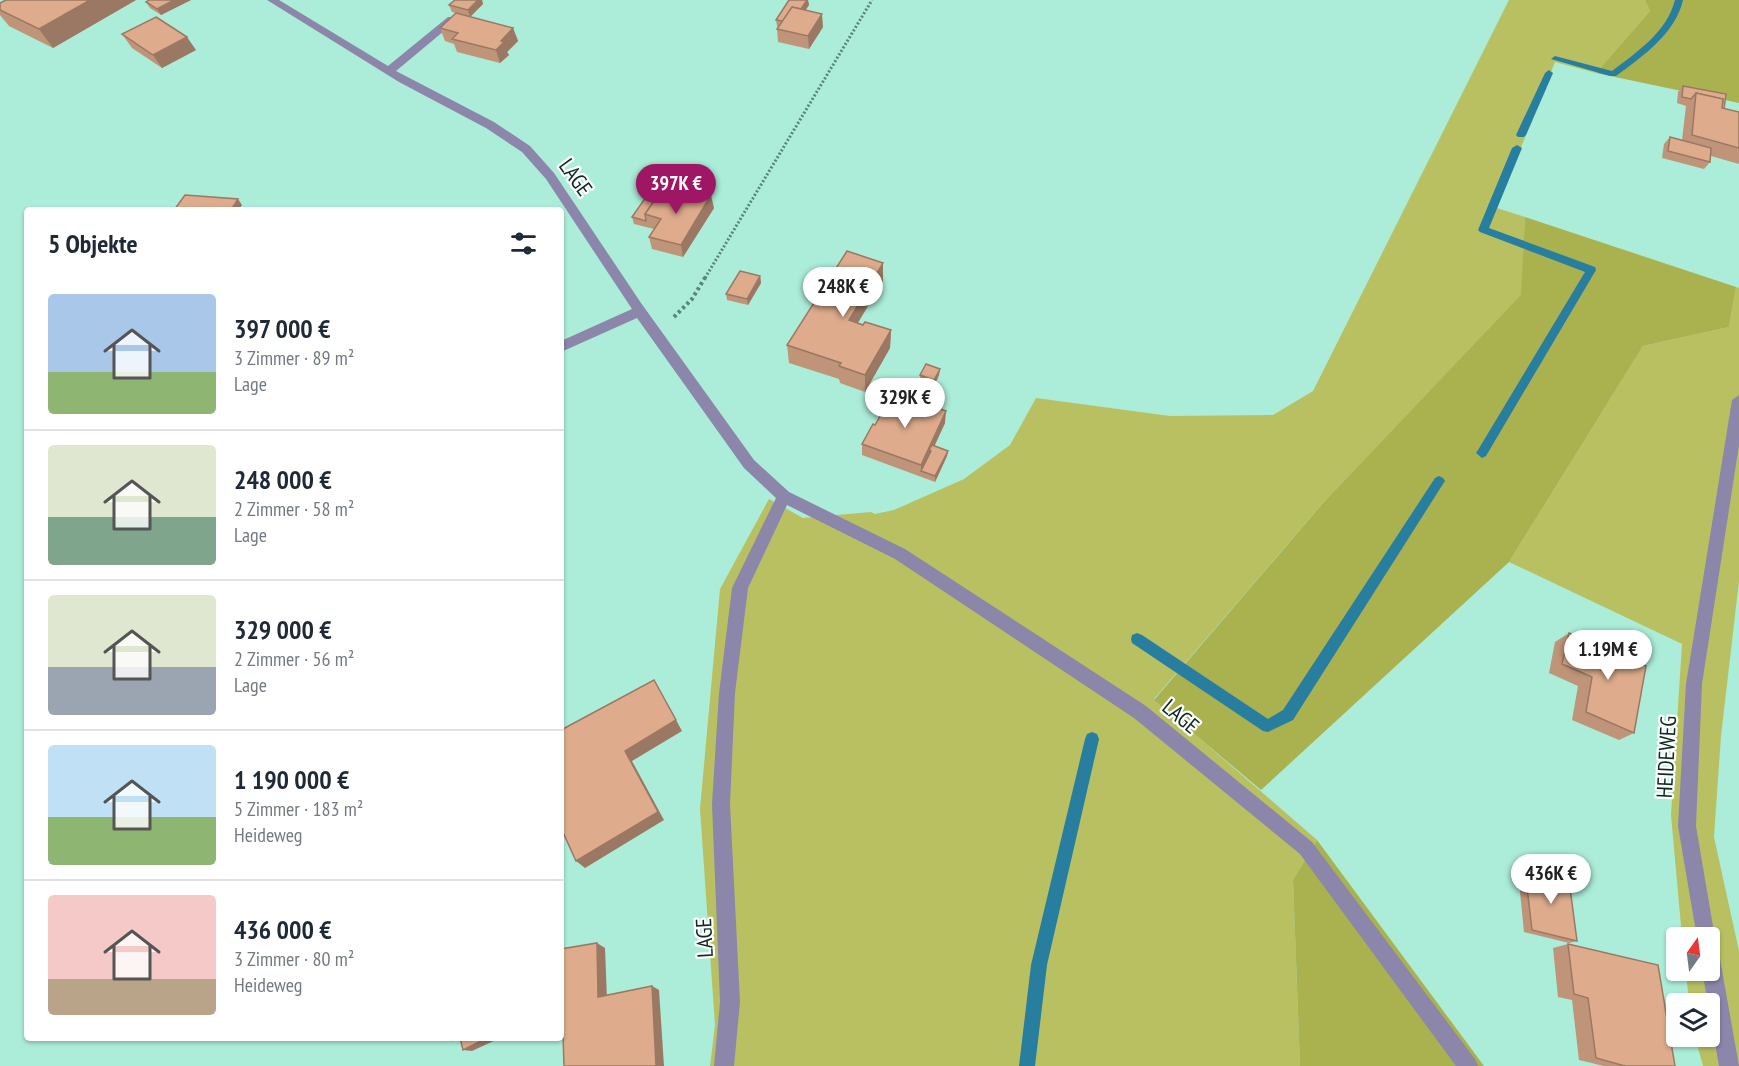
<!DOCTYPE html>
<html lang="de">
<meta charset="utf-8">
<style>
body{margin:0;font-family:"PT Sans Narrow",sans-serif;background:#f6f6f7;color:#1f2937;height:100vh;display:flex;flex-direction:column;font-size:22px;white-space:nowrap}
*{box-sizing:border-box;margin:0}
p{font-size:20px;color:#747a83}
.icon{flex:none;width:33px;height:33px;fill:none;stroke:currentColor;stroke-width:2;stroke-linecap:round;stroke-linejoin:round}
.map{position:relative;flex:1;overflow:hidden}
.drawer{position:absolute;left:24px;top:207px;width:540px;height:834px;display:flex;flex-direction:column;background:#fff;border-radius:6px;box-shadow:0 2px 4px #0004}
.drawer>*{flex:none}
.needle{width:39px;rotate:14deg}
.controls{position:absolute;left:1666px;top:927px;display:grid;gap:12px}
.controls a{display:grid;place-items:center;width:54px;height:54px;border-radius:6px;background:#fff;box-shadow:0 2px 4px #0004;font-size:30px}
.price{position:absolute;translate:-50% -51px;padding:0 14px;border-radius:21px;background:#fff;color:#222;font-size:20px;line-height:39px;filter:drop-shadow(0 2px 3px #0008)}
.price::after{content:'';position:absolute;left:50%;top:36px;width:18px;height:14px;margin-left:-9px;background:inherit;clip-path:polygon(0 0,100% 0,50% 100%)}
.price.on{background:#9f1764;color:#fff}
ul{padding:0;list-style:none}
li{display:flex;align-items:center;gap:18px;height:150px;padding:0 24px}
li+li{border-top:2px solid #e0e1e3}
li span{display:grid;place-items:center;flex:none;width:168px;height:120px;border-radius:6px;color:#555}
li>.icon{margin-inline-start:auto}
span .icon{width:72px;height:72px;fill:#fffc;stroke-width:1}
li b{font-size:26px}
h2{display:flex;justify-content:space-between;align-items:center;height:72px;padding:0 24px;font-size:26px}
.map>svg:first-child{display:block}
.green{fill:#b9c062}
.forest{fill:#aab14f}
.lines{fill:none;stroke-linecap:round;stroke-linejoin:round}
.stream{fill:#287e9f;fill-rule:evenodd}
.path-far1{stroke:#598679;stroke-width:3;stroke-dasharray:2 2;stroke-linecap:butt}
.path{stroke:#598679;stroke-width:4;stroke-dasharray:3 3;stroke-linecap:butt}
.minor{fill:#8c86aa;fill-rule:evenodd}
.wall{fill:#bf9479}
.shaded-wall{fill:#9b7863}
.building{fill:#deac8d;stroke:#9b7863;stroke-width:1.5}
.labels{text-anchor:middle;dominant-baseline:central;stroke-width:4.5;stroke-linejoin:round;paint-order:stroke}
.street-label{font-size:22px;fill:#0e2922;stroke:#fdfdfd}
</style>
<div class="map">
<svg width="1739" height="1066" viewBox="0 0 1739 1066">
<rect width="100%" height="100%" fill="#abedd8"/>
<g class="green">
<path d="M1509 0H1645L1650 11 1596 73 1555 62 1497 208 1525 217 1522 295 1324 502 1154 699 1317 840 1293 880 1300 1066H710L715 1025 700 809 720 589 769 499 803 518 871 512 875 514 894 510 964 479 1010 445 1036 398 1170 416 1273 415 1313 391Z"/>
<path d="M1736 287 1739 288V581L1721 736 1714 837 1739 951V1066H1703L1695 1037 1710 1036V1004L1689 1003 1686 971 1710 970V938L1682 937 1671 815 1682 644 1509 562 1643 346 1729 327Z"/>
</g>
<g class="forest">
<path d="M1645 0H1739V103L1596 73 1650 11Z"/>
<path d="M1525 217 1736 287 1729 327 1643 346 1509 562 1261 790 1154 700 1324 502 1521 295Z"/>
<path d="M1317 840 1484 1066H1300L1293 880Z"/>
</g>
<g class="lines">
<g class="stream">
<path d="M1675 0H1683C1675 34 1643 56 1616 76H1610L1551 59 1555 56 1612 71C1637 52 1667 32 1675 0Z"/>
<path d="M1549 70 1553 73 1526 135 1524 137H1518L1516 135 1545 73Z"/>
<path d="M1517 145 1522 148 1489 228 1595 267 1596 270 1486 456 1482 458 1476 453 1478 450 1585 272 1480 232 1478 230 1512 148Z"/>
<path d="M1439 476 1443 478 1445 481 1443 484 1293 720 1268 732 1263 731 1132 643 1131 639 1132 635 1137 633 1142 635 1268 719 1283 710 1435 478Z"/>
<path d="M1092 732 1097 734 1099 739 1047 965 1035 1066H1019L1031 965 1085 739 1087 734Z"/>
</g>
<path class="path-far1" d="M705 278 872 0"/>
<path class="path" d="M674 317 692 299 706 276"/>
<g class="minor">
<path d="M267 0H279L388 66 448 17H456V21L396 71 494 122 530 146 554 173 641 303 754 460 789 492 905 549 1146 706 1312 842 1475 1059 1478 1066H1456L1300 854 1134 718 895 559 787 505 748 588 735 693 730 804 740 1002 734 1066H714L720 1002 712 804 719 693 732 588 776 498 744 468 637 318 561 352V341L632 309 546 179 522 152 486 128 399 82Z"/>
<path d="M1739 395V445L1702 684 1696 826 1715 938 1710 946V938H1697L1678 826 1686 684 1732 400Z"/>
<path d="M1710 949 1717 952 1720 959 1739 1066H1719L1702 970H1710Z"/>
</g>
</g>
<g class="wall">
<path d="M6 0H136L53 48 9 26 0 15V3Z"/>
<path d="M149 0H191L161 15 150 8 146 2Z"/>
<path d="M455 0H482L483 4 470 17 452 12 449 5Z"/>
<path d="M789 0H808L809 5 805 10 823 27 809 49 778 42 777 29 779 27 777 26 776 20Z"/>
<path d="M440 28H513L518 41 507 52 509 55 500 63 457 52 454 44 445 41Z"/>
<path d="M122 34 196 50 162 68 132 48Z"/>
<path d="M1683 86 1724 109 1739 112V164L1711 156 1710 162 1704 169 1662 158 1664 144 1670 137 1682 140 1686 106 1677 103 1678 92Z"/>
<path d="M653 187 714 208 683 257 652 249 649 237 654 229 634 224 632 217Z"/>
<path d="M883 263V281L858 323 891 330 890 348 865 392 840 383 839 379 789 363 787 345Z"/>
<path d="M760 276 761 283 748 305 727 300 726 294Z"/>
<path d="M940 369 939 375 934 386 920 381V375Z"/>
<path d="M945 423 934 446 948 451 947 456 935 482 862 455V444L875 425Z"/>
<path d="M1569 633 1634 733 1619 740 1572 720 1578 686 1549 673 1555 642Z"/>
<path d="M1525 870 1577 941 1569 943 1524 932 1518 872Z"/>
<path d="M1568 944 1675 1066H1604L1579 1060 1572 1000 1558 997 1553 948Z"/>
</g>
<g class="shaded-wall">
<path d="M90 0H136L53 48 39 29Z"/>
<path d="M174 0H191L161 15 157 9Z"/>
<path d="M478 0H482L483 4 470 17 468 10Z"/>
<path d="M807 0H808L809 5 798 22 797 15Z"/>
<path d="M822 14 823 27 809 49 808 36Z"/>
<path d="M513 28 518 41 507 52 509 55 500 63 496 50 501 41Z"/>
<path d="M187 37 196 50 162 68 153 55Z"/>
<path d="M711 195 714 208 683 257 681 245Z"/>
<path d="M238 199 242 205 239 210H231Z"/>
<path d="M883 263V281L849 337V320Z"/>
<path d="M760 276 761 283 748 305 747 299Z"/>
<path d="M891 330 890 348 865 392V375Z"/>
<path d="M940 369 939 375 934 386V380Z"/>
<path d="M946 411 945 423 923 471H921V465Z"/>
<path d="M948 451 947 456 935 482V476Z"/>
<path d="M676 720 682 731 632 761 664 820 585 868 576 861 625 751Z"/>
<path d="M597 943 605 948 607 1000 598 997Z"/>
<path d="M652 986 659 990 664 1066H656Z"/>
<path d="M487 1038H500L472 1051 463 1050Z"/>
</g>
<g class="building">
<path d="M6 0H90L39 29 0 10V3Z"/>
<path d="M149 0H174L157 9 146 2Z"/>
<path d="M455 0H478L468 10 449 5Z"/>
<path d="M789 0H807L801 9 792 7 783 21 776 20Z"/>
<path d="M792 7 822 14 808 36 777 29Z"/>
<path d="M456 13 513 28 501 41 504 42 496 50 452 39 458 33 440 28Z"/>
<path d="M156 17 187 37 153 55 122 34Z"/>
<path d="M1683 86 1726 94 1724 109 1722 108 1723 99 1696 93 1691 99 1682 97Z"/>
<path d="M1696 93 1723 99 1722 108 1739 112V148L1692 135Z"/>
<path d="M1670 137 1711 148 1710 162 1668 151Z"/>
<path d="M653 187 662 190 645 214 646 221 632 217Z"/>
<path d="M663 188 695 197 698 192 711 195 681 245 649 237 661 219 645 214Z"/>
<path d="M185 195 238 199 231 210H174Z"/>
<path d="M847 251 883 263 849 320 863 325 865 322 891 330 865 375 839 366 841 363 787 345Z"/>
<path d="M740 271 760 276 747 299 726 294Z"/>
<path d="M926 364 940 369 934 380 920 375Z"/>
<path d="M894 392 946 411 921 465 862 444 873 424 875 425Z"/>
<path d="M932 445 948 451 935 476 921 471 931 451 929 450Z"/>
<path d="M1569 633 1646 666 1634 733 1586 712 1592 677 1562 664Z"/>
<path d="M654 680 676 720 625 751 658 812 576 861 561 828V730Z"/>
<path d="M1525 870 1569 880 1577 941 1532 930Z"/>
<path d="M597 943 598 997 652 986 656 1066H564L562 1003 561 1004V949Z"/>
<path d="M1568 944 1658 965 1675 1066H1625L1596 1058 1588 998 1574 994Z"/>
<path d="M460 1038H487L463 1050Z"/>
</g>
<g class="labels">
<g class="street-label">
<text transform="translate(576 177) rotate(54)">LAGE</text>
<text transform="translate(1181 716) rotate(40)">LAGE</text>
<text transform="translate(1666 757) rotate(-87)">HEIDEWEG</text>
<text transform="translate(704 938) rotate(-93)">LAGE</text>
</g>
</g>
</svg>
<div class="controls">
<a><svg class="needle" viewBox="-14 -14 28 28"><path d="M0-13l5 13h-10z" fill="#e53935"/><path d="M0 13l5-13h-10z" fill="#747a83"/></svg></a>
<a><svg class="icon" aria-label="layers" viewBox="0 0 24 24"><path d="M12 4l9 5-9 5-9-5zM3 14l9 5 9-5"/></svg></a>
</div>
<b class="price on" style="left:676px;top:215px">397K €</b>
<b class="price" style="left:843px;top:318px">248K €</b>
<b class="price" style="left:905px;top:429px">329K €</b>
<b class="price" style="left:1608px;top:681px">1.19M €</b>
<b class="price" style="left:1551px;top:905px">436K €</b>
<section class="drawer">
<h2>5 Objekte<svg class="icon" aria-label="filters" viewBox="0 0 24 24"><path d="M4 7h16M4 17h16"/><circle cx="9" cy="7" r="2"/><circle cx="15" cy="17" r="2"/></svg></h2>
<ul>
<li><span style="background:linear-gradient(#a9c7e8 65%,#8fb573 0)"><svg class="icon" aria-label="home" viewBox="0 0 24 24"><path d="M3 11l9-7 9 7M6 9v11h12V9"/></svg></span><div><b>397 000 €</b><p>3 Zimmer · 89 m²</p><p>Lage</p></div></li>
<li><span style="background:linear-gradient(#dfe7d0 60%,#7fa58c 0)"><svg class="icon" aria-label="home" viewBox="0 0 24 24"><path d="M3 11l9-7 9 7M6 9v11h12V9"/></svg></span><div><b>248 000 €</b><p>2 Zimmer · 58 m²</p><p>Lage</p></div></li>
<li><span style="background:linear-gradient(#dfe7d0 60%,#9aa5b1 0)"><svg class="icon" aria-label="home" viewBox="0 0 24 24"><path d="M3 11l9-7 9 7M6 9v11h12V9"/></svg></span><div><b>329 000 €</b><p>2 Zimmer · 56 m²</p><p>Lage</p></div></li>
<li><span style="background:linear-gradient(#bfe0f5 60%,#8fb573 0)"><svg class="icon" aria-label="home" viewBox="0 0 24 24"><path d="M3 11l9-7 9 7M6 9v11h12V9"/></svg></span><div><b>1 190 000 €</b><p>5 Zimmer · 183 m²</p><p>Heideweg</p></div></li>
<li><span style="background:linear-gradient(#f6c9c9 70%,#b9a48a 0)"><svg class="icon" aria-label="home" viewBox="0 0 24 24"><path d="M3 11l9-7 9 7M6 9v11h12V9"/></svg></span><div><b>436 000 €</b><p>3 Zimmer · 80 m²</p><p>Heideweg</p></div></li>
</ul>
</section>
</div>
